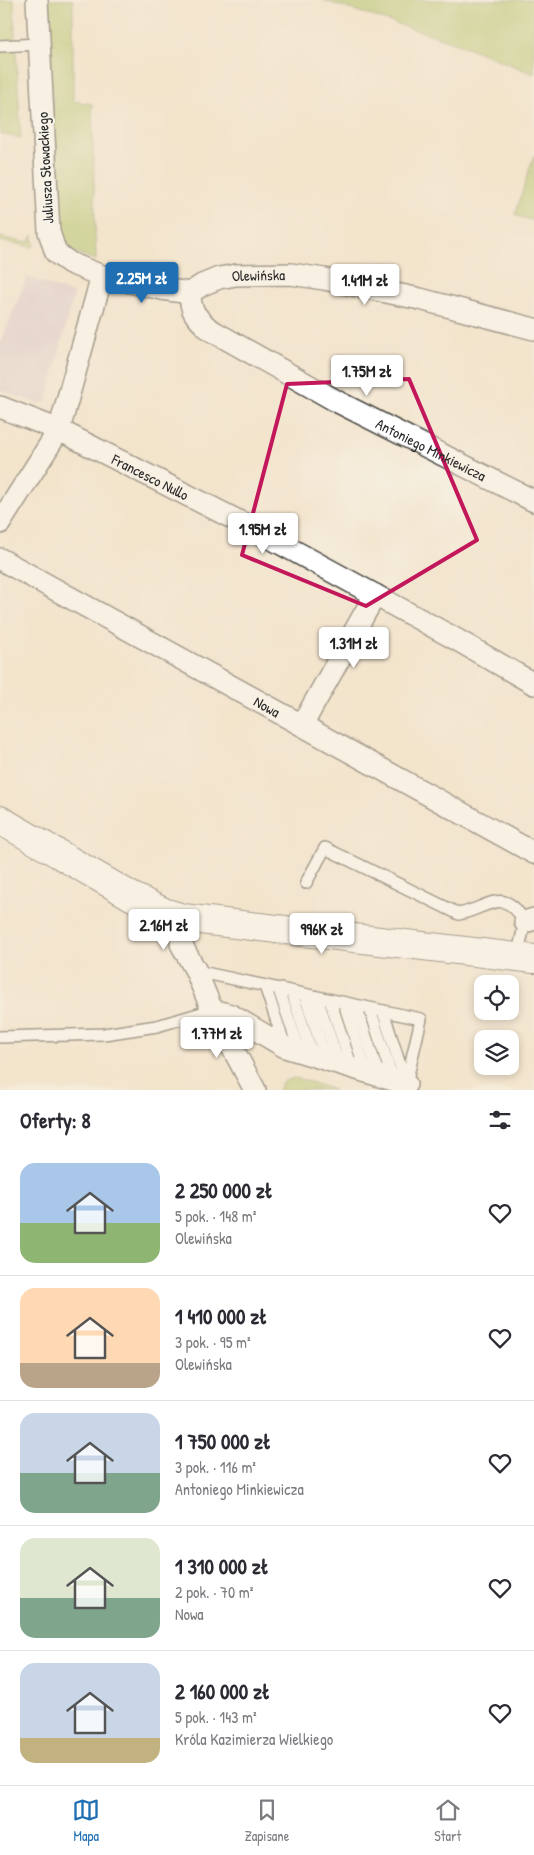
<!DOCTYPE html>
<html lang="pl">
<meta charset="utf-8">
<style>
body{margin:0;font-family:"Patrick Hand",sans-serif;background:#f7f7f7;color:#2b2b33;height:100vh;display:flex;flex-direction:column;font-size:19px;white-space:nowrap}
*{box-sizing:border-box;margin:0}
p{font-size:16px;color:#7c7c81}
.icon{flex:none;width:28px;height:28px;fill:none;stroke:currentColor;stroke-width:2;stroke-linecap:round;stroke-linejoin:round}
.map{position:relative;height:1090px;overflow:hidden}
.drawer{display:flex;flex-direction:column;background:#fff;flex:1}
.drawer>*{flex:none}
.tools{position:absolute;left:474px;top:975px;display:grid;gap:10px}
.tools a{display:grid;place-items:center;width:45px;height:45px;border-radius:10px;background:#fff;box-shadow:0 2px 8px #0003;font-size:25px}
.price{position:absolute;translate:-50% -42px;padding:0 11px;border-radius:5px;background:#fff;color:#222;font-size:16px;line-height:32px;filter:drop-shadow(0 1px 2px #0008)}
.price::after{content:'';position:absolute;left:50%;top:30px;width:15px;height:11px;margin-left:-8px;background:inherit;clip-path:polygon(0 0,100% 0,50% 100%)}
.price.selected{background:#1f6fb2;color:#fff}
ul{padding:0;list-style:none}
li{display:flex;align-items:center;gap:15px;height:125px;padding:0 20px}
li+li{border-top:1px solid #e1e1e2}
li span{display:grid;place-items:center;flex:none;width:140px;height:100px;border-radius:15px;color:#555}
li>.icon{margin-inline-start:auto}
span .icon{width:60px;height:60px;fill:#fffc;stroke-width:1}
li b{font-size:21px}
h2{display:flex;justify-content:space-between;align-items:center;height:60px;padding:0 20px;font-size:21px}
.tabs{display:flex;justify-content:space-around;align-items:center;height:70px;border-top:1px solid #e1e1e2;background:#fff;font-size:14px;color:#7c7c81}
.tabs a{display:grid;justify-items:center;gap:2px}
.tabs .selected{color:#1f6fb2}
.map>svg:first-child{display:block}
.industrial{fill:#d1bdc9}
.green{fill:#aec469;stroke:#6c784a}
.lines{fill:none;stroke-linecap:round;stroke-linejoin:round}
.service-casing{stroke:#494743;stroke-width:14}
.minor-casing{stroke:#494743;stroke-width:24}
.tertiary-casing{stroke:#494743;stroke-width:30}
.service{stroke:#fff;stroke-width:11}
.minor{stroke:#fff;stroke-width:21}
.tertiary{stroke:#fff;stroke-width:28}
.marked{fill:none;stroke:#c2185b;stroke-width:4;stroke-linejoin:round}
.labels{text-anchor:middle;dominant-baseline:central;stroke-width:4.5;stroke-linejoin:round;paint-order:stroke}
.street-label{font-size:15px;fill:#2b2b2b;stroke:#f7f3e8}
</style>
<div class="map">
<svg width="534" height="1090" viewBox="0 0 534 1090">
<rect width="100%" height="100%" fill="#f7f3e8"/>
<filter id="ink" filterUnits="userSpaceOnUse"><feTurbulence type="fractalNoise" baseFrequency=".02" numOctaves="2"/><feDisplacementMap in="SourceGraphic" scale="10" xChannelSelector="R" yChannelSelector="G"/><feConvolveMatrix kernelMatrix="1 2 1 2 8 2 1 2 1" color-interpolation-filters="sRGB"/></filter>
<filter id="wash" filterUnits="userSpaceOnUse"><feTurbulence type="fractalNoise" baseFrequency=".0096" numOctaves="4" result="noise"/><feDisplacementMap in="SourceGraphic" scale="20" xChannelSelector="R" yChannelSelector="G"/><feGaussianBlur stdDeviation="1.12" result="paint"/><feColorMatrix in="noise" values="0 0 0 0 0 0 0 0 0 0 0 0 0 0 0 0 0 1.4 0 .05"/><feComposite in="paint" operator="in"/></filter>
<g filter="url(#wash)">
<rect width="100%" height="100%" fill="#f3e4cc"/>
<path class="industrial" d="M27 277 74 294 47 401 38 404 0 390V343Z"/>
<g class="green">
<path d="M0 0H14L15 40 0 41Z"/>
<path d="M47 0H73V101L92 104 96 260 63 248 60 225Z"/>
<path d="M322 0H534V74L454 42Z"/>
<path d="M16 50 21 138 0 134V51Z"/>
<path d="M534 155V221L515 215Z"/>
<path d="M33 235 34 246 32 247 0 241V237L24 242 30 241Z"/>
<path d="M294 1078 304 1080 334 1090H278L282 1082Z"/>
</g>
</g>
<g filter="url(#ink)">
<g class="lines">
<g class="service-casing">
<g id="service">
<path d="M0 46 39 44"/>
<path d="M306 883 325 848 459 914C489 908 503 885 525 922L517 957"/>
<path d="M196 971 421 1019 406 1084"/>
<path d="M265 986 285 1046"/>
<path d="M279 990 300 1052"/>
<path d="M292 992 313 1057"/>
<path d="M305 995 326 1060"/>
<path d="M317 998 339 1064"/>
<path d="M330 1000 352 1068"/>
<path d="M344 1003 366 1072"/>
<path d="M356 1006 379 1076"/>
<path d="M370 1009 393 1080"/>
<path d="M383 1011 406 1084"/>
<path d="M0 1037 104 1034 157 1026 212 1010"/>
</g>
</g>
<g class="minor-casing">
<g id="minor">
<path id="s1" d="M102 276 162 289 190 293 202 285 219 278 236 275 291 274 324 279 420 299 534 329"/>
<path id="s2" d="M190 293C190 311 196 317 209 329L338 402 534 501"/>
<path id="s3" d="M0 407 59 430 252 528 452 637 534 684"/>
<path d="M0 523 59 430 102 276 70 263 56 253 49 232 37 0"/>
<path id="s4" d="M0 559 534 853"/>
<path d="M302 725 375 595"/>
<path d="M183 918 181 944 196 971 212 1010 255 1090"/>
<path d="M525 922 534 919"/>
<path d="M212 1010 231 1015 285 1047 406 1084 404 1090"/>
</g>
</g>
<g class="tertiary-casing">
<path id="tertiary" d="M0 820 133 897 166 913 183 918 534 959"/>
</g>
<use href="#service" class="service"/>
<use href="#minor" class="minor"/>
<use href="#tertiary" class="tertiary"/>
</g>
</g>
<path d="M0 0H534V1090H0ZM409 379 477 540 366 606 242 555 287 384Z" fill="#f3e4cc" fill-opacity=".55" fill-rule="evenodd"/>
<path class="marked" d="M409 379 477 540 366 606 242 555 287 384Z"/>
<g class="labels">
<g class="street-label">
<text transform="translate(45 168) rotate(-93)">Juliusza Słowackiego</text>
<text stroke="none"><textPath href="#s1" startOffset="162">Olewińska</textPath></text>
<text stroke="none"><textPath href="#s2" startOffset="295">Antoniego Minkiewicza</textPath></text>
<text stroke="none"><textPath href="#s3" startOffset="166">Francesco Nullo</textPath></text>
<text stroke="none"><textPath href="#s4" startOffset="305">Nowa</textPath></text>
</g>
</g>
</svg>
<div class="tools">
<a><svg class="icon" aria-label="locate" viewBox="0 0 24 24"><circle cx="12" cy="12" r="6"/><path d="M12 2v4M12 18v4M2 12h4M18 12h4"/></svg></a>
<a><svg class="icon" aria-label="layers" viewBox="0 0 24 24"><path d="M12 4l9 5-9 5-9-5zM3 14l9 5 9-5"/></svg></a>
</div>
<b class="price selected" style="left:142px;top:304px">2.25M zł</b>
<b class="price" style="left:365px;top:306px">1.41M zł</b>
<b class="price" style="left:367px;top:397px">1.75M zł</b>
<b class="price" style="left:263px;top:555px">1.95M zł</b>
<b class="price" style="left:354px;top:669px">1.31M zł</b>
<b class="price" style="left:164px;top:951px">2.16M zł</b>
<b class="price" style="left:322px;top:955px">996K zł</b>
<b class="price" style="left:217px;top:1059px">1.77M zł</b>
</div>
<section class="drawer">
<h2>Oferty: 8<svg class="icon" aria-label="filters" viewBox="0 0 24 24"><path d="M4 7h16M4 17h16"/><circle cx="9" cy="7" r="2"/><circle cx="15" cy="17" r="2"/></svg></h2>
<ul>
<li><span style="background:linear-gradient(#a9c7e8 60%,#8fb573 0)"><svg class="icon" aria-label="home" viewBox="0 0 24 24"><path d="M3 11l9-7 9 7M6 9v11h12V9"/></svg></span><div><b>2 250 000 zł</b><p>5 pok. · 148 m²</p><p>Olewińska</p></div><svg class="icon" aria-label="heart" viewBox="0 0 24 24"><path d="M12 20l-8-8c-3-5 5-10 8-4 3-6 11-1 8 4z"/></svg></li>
<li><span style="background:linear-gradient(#ffd9b3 75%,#b9a48a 0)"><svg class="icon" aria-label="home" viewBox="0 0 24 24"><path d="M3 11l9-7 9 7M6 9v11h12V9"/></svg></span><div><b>1 410 000 zł</b><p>3 pok. · 95 m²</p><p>Olewińska</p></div><svg class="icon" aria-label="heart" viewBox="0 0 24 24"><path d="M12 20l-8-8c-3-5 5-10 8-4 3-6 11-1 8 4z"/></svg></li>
<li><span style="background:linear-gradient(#c9d6e8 60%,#7fa58c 0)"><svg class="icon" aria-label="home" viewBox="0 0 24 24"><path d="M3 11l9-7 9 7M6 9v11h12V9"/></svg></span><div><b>1 750 000 zł</b><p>3 pok. · 116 m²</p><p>Antoniego Minkiewicza</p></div><svg class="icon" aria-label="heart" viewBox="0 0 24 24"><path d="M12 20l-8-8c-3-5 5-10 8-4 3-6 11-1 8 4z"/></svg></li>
<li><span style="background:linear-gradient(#dfe7d0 60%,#7fa58c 0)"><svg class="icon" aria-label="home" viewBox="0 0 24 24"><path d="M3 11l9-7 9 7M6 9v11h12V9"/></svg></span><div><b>1 310 000 zł</b><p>2 pok. · 70 m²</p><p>Nowa</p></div><svg class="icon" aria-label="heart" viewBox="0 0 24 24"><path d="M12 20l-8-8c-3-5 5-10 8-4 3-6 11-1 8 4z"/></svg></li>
<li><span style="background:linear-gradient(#c9d6e8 75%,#c2b280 0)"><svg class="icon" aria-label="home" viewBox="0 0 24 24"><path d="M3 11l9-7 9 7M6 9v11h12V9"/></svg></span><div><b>2 160 000 zł</b><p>5 pok. · 143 m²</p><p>Króla Kazimierza Wielkiego</p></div><svg class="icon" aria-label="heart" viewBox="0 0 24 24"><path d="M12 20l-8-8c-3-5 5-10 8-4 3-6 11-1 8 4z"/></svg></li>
</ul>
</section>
<nav class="tabs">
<a class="selected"><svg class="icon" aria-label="map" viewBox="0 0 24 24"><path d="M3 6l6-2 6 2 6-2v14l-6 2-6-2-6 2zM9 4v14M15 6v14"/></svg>Mapa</a>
<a><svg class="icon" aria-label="saved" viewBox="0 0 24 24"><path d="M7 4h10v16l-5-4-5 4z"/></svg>Zapisane</a>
<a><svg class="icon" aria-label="home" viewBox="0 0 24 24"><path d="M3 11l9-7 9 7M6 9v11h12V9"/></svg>Start</a>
</nav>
